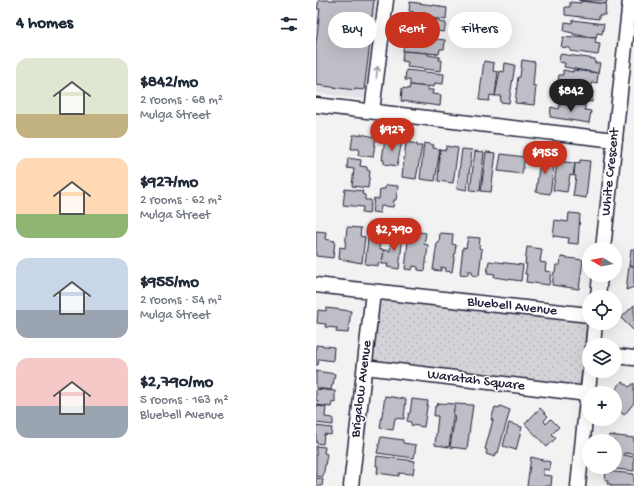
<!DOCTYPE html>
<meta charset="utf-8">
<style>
body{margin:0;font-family:"Gochi Hand",sans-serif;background:#f2f2f3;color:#1f2937;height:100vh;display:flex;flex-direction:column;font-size:15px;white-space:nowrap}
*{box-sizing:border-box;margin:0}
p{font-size:13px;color:#747a83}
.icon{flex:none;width:22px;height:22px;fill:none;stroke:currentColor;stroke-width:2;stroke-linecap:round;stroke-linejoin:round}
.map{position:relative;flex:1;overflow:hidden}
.details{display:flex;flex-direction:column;background:#fff;width:316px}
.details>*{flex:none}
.banner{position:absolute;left:12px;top:12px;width:246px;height:36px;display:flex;gap:8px}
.needle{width:26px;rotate:280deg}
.controls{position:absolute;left:266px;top:242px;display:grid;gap:8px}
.controls a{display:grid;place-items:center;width:40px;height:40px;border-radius:50%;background:#fff;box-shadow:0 4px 16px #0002;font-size:20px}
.price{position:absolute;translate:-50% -34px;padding:0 9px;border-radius:14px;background:#c8321e;color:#fff;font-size:13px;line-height:26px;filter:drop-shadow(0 1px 2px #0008)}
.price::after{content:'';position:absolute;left:50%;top:24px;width:12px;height:9px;margin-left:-6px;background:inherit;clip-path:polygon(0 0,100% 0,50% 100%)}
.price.selected{background:#222;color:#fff}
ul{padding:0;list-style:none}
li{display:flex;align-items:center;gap:12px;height:100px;padding:0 16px}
li span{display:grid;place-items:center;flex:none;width:112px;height:80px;border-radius:12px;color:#555}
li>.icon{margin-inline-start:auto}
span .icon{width:48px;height:48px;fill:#fffc;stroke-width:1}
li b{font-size:17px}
h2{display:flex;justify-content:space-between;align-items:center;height:48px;padding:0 16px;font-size:17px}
.tag{padding:0 14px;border-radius:18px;background:#fff;box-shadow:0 4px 16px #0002;font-size:14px;line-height:36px}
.tag.selected{background:#c8321e;color:#fff}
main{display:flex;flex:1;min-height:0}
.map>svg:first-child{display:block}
.built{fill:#e2e2e6}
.park{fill:url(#park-dots);stroke:#7a7a8a}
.building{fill:#bebec6;stroke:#22223b}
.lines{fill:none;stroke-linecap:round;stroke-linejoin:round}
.street-casing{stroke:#22223b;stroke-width:17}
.street{stroke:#fff;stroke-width:14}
.oneway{stroke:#9c9ca7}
.labels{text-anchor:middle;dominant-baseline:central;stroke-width:3;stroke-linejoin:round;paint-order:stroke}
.street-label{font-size:14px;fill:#22223b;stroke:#fff}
</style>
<main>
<section class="details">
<h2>4 homes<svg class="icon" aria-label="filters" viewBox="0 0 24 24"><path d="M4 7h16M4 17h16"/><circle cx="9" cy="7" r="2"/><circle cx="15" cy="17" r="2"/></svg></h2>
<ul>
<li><span style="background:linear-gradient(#dfe7d0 70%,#c2b280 0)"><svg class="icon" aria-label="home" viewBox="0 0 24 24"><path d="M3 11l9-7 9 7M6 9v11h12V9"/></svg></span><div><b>$842/mo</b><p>2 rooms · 68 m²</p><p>Mulga Street</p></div></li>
<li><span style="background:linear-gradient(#ffd9b3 70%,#8fb573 0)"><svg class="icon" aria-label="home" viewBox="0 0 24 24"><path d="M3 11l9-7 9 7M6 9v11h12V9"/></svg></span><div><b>$927/mo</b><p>2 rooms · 62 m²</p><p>Mulga Street</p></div></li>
<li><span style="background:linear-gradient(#c9d6e8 65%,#9aa5b1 0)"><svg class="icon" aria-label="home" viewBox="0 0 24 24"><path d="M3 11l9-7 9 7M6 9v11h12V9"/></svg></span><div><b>$955/mo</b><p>2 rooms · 54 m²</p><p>Mulga Street</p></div></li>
<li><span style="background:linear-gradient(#f6c9c9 60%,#9aa5b1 0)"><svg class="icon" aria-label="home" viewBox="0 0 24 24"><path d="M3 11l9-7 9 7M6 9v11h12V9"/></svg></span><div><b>$2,790/mo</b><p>5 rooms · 163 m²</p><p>Bluebell Avenue</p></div></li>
</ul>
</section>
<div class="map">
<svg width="318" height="486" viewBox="0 0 318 486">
<defs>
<pattern id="park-dots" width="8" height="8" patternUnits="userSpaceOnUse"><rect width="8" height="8" fill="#d3d3d8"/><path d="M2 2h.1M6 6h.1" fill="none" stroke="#b5b5ba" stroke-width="1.8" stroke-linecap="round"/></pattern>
</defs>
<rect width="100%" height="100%" fill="#f2f2f3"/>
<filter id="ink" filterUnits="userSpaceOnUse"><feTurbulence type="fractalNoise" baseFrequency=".025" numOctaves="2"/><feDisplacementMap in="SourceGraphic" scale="8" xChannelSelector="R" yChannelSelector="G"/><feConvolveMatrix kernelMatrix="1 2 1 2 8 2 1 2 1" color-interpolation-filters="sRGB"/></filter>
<g filter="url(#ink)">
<path class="built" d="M0 0H65L53 93 46 99 0 93Z"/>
<path class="park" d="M61 298 271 322 264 387 53 362Z"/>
<g class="building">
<path d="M3 0H58L56 17 31 14 28 35 43 37V41L54 43 48 90 39 89V90L0 85V44L4 9H1Z"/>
<path d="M262 0H291L290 4Z"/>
<path d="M265 1 290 4 289 15H283V19L249 15V7H254V2L265 3Z"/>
<path d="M94 2 124 6V7L131 8 130 20 97 16 98 12 93 11Z"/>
<path d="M97 16 123 20V22L130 23 128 32 121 31V36L89 31 91 22 96 23Z"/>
<path d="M257 20 288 24 286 34 281 33 280 38 257 34V33L248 31 249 22 256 23Z"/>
<path d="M94 36 129 40 128 49H124L123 54 87 51 88 39 94 40Z"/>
<path d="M256 36 280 38 279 43 284 44 282 55 254 51V48L245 47 247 37 256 38Z"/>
<path d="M87 51 112 53V55L124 57 123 60H126L125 71 91 67 92 62 86 61Z"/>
<path d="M244 54 279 59V63H284L282 73 248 67 249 63 243 62Z"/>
<path d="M206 60 219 62 217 86H220L218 105 199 103 202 77H204Z"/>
<path d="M168 61 178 63 177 71 182 72 179 96 174 95 173 101 163 100Z"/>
<path d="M189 63 199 65 193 103 184 102 185 96H179L184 71 188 72Z"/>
<path d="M90 70 128 74 127 84 119 83 118 87 112 86V87L94 85V80H89Z"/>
<path d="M247 70 257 72V70L282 73 281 83 276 82 275 87 242 83 243 75H247Z"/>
<path d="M94 85 112 87V90H117L116 94 125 95 124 106 85 101 86 88 93 89Z"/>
<path d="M238 86 277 91 276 102 270 101 269 106 251 103V101L244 100 245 97 237 96Z"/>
<path d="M251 103 269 106V110L275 111 273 123 234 117 235 107 243 109 244 104 251 105Z"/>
<path d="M44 134 60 137 57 157 42 155 43 149H35L37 135H43Z"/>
<path d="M69 138 86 141 81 166 68 164V160H66Z"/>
<path d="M90 142 101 144V146H106L100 179 86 177Z"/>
<path d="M108 143 118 145 117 148 124 149 119 181 104 179Z"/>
<path d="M130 146 142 148 137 183 122 181 124 149 130 150Z"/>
<path d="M146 149 156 150 151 190 141 188Z"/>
<path d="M159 151 168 152 164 191 154 190Z"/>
<path d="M170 152 180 153 175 192 165 191Z"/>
<path d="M185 154 209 157 206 174 182 171Z"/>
<path d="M230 157 239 158 234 194 220 192 224 159H229Z"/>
<path d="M32 158 45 160 44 166 51 167V170L54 171 52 188 36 186 38 169 31 168Z"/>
<path d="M242 158 249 159 248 162 259 163 257 176 254 175 251 192 237 190Z"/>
<path d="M264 160 274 161 270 198 257 196 260 176H258L259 163 264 164Z"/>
<path d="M71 185 82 186 80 200H78L77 207 65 206 64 213 56 212 58 198 63 199 64 189H69V186H71Z"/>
<path d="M29 189 47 191 46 194 49 195V200H55L53 214 46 213 47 207 27 205Z"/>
<path d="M253 213 264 214 262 244 252 243 253 238 237 236 239 220 252 222Z"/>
<path d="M31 227 45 228 44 236 49 237 46 263 23 259 24 247 29 248Z"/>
<path d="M0 231 10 232 9 239 19 241 17 258 0 256Z"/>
<path d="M53 231 66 232 63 249 68 250 66 264 62 263V266L49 264Z"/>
<path d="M96 231 110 233 108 244 112 245 109 271 102 270V267L97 266 96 270 89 269 92 241 95 242Z"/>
<path d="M124 233 137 234 136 244 140 245 136 272 129 271 130 268 125 267V271L117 270 121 243H123Z"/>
<path d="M76 234 87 235 83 269 71 267 72 264H66L68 250 74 251Z"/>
<path d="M152 237 164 238 163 248 166 249 163 276 156 275V271H152V275L144 274 147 247 150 248Z"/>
<path d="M211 247 226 249 224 262 230 263 229 271 235 272 233 285 210 282 211 274H209L211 264H209Z"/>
<path d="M315 249H318V266H313Z"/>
<path d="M245 257 267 260 263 289 236 285 238 272H239L240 265H244Z"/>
<path d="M173 261 207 265 205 281 178 277 179 274 171 273Z"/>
<path d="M313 266H318V287L310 290Z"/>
<path d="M318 305V331L305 318Z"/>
<path d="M10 308 35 311 32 333 20 332 21 328 9 327 10 324 1 323 2 310 10 311Z"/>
<path d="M0 345 18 347 17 361 3 359 2 365H0Z"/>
<path d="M0 371 19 374 17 385H16L15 390 0 388Z"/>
<path d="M306 381 313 387 318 383V403L308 415 299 407 304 399 299 395V393H297Z"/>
<path d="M0 389 19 391V403L16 402 15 407 1 405 2 401 0 400Z"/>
<path d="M69 396 90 399 88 419 79 418 77 430 64 428Z"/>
<path d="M96 399 112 401 108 427 95 425V422L91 421 93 413H94Z"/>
<path d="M122 403 139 404 133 447 119 445 122 416H118L119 406H121Z"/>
<path d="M139 404 157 405 151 449 134 447 139 416 137 415Z"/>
<path d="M0 406 10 407 9 417 17 418V425L0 423Z"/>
<path d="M184 406 194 410 182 453H180L179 457 170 454 171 450 169 449 177 420H175L179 407 183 408Z"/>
<path d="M224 408 232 416 228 421 230 424 235 419 243 427 236 434 240 438 231 447 209 424Z"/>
<path d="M193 423 206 427 200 450 187 446Z"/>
<path d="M0 426 16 428 15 435 8 434 7 444 0 443Z"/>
<path d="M293 435 318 438V454L308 453V455L318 457V471L290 468 299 467V441H293Z"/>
<path d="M65 437 87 440V443L100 445 98 458 61 453Z"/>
<path d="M0 446 9 447 8 453 11 454 7 477 0 476Z"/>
<path d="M61 456 99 461 97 474 83 473V476L61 473 62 466H60Z"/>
<path d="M215 457 234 462 233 470 227 469V475L236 476 235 486H211Z"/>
<path d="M290 471 318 474V486H295V484H291L292 481 289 480Z"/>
<path d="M0 478 7 479 6 486H0Z"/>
</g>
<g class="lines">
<g class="street-casing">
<g id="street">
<path d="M0 105 299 140"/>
<path d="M56 111 70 0"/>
<path d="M287 249 314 0"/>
<path d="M0 285 273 315"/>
<path d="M282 297 284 275"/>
<path d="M277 345 279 323"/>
<path d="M299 356 318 358"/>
<path d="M49 367 271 394"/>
<path d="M35 486 57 292"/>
<path d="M262 486 274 371"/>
</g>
</g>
<use href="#street" class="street"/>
</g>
<defs><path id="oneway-shaft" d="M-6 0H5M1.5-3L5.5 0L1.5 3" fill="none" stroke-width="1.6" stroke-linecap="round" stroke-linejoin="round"/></defs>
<use class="oneway" href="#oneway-shaft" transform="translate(61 72) rotate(-83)"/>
</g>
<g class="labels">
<g class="street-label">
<text transform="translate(295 172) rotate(-84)">White Crescent</text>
<text transform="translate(196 307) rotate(6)">Bluebell Avenue</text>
<text transform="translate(160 381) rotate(7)">Waratah Square</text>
<text transform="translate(46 389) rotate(-83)">Brigalow Avenue</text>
</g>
</g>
</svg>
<div class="controls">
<a><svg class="needle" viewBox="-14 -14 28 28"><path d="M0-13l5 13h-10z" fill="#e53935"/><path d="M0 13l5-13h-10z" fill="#747a83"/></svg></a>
<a><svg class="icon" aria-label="locate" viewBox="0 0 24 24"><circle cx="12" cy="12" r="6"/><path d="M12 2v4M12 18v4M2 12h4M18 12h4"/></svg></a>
<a><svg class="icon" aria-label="layers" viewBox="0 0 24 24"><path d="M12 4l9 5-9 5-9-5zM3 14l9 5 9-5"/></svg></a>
<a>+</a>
<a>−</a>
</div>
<b class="price selected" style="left:255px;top:113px">$842</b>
<b class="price" style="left:76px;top:152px">$927</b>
<b class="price" style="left:229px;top:175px">$955</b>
<b class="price" style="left:78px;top:252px">$2,790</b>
<div class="banner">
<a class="tag">Buy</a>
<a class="tag selected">Rent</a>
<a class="tag">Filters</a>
</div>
</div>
</main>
